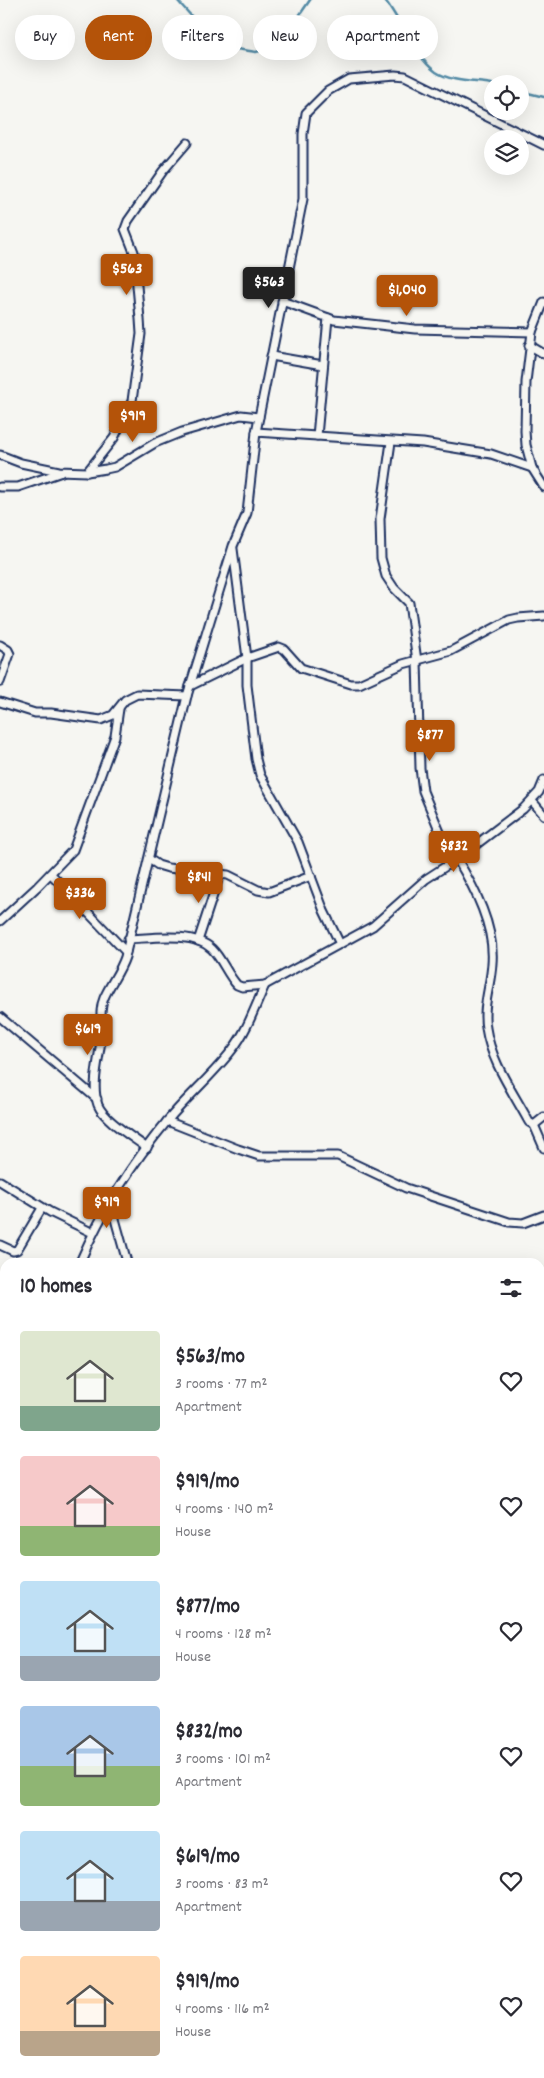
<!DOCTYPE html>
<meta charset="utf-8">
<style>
body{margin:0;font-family:Dekko,sans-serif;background:#f2f2f3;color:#2b2b33;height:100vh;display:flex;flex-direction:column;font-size:19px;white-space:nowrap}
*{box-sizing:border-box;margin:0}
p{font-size:16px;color:#7c7c81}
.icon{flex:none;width:28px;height:28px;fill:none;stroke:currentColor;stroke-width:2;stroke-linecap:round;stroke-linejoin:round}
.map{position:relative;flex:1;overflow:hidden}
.side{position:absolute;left:0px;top:1258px;width:545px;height:821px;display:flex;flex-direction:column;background:#fff;border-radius:15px 15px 0 0;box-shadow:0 5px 20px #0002}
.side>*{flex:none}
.guide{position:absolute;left:15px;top:15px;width:515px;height:45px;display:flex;gap:10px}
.controls{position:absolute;left:484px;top:75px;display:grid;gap:10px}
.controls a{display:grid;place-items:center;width:45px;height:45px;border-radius:50%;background:#fff;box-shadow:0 5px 20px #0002;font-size:25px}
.price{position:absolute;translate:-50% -42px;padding:0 11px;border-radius:5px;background:#b45309;color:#fff;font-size:16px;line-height:32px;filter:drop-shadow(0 1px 2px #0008)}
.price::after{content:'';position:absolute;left:50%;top:30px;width:15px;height:11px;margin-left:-8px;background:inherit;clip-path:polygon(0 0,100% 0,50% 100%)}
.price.current{background:#222;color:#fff}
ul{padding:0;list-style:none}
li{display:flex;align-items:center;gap:15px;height:125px;padding:0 20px}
li span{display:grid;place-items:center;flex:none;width:140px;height:100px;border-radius:5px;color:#555}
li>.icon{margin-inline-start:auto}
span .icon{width:60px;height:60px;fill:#fffc;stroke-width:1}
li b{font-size:21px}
h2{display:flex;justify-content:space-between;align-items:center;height:60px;padding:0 20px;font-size:21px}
.tag{padding:0 18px;border-radius:22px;background:#fff;box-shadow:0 5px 20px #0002;font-size:18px;line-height:45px}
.tag.current{background:#b45309;color:#fff}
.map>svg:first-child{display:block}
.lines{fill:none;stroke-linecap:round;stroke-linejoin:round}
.stream{stroke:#528aa5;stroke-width:2.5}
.minor-casing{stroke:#1b2f5e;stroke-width:11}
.minor{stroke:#f6f6f2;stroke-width:7}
</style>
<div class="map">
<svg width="544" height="2078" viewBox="0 0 544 2078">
<rect width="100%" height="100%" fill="#f6f6f2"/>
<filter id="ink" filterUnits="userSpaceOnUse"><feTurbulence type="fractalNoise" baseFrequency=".02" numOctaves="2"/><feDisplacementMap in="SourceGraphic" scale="10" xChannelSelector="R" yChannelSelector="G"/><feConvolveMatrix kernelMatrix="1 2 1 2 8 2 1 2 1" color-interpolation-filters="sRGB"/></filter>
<g filter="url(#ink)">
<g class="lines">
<g class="stream">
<path d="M177 0 210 37 230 48 256 52 278 46 310 0"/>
<path d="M385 0C401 21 415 57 436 72 451 82 475 81 492 84"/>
<path d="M520 91 544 97"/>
<path d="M540 1862 544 1863"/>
</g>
<g class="minor-casing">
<g id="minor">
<path d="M282 301 334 320 415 329 532 332"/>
<path d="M529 345 544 354"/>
<path d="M271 356 323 365"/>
<path d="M256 432 423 443 491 454 532 468 544 487"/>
<path d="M317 436 328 318"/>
<path d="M391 442 380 519 381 558 386 576 394 588 409 603 417 661 420 768 423 791 452 861"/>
<path d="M0 455 21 463 59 471 87 472 106 469 115 467 155 443 182 432 241 415 259 417"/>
<path d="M532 468 526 445 525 431 526 382 532 332 544 302"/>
<path d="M87 472 114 438 132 401 141 334 140 319 134 252 125 229 128 221 163 171 187 143"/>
<path d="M0 487H18L62 472"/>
<path d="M233 549 247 658V685L256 759 260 775 298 842 324 911 340 944"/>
<path d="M0 645 8 650 10 654 0 682"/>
<path d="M190 686 247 658 279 647 284 649 301 668 351 684H359L403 664 451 651 509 620 518 618 544 616"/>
<path d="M0 702 35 713H51L101 720 113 715 125 700 137 694 187 696"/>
<path d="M532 801 544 815"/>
<path d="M149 859 158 865 168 868 228 875 258 890 269 892 311 876"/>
<path d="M457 859C475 889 495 927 492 963 491 985 482 1006 486 1028 491 1062 513 1092 529 1122L534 1125 544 1117"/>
<path d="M51 874 126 952"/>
<path d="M0 921 37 887 73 850 115 736 119 709"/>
<path d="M128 939C152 938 194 931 212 949 222 959 227 974 237 985L242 987 265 985 373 926 426 879 457 859 523 809 539 792 544 780"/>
<path d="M198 941 220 874"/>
<path d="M0 1017 97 1099"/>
<path d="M167 1121 238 1149 259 1156H338L406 1188 509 1222 523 1223 544 1215"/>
<path d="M534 1125 544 1148"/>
<path d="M147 1148C134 1138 104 1120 98 1105 91 1085 99 1060 101 1040 103 1025 98 1012 104 998 110 984 120 972 125 957L187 696 233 546 247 513 256 432 303 199V134L306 113 328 91 349 79 395 75 405 76 544 145"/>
<path d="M0 1181 50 1212 93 1233"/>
<path d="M110 1201 127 1262"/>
<path d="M0 1245 13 1251 17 1250 42 1208"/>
<path d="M80 1262C102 1211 132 1163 168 1120 188 1096 213 1075 232 1050 247 1031 255 1007 265 985"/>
<path d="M0 1377 5 1374"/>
<path d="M540 1676 544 1672"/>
<path d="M0 1745 5 1748"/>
<path d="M0 1770 5 1771"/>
<path d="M0 1833H5"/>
<path d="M0 1949H5"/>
<path d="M0 2069 5 2070"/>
<path d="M23 2074 42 2078"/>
<path d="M477 2074 478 2078"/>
<path d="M135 2078 146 2074"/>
</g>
</g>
<use href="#minor" class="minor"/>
</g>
</g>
</svg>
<div class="controls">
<a><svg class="icon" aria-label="locate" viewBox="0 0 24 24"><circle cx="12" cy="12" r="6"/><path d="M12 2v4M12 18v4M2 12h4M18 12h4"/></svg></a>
<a><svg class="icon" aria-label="layers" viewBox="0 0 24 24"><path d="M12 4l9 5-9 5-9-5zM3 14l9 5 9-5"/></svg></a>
</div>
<b class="price" style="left:127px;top:296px">$563</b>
<b class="price current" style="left:269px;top:309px">$563</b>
<b class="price" style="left:407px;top:317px">$1,040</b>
<b class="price" style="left:133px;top:443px">$919</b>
<b class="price" style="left:430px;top:762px">$877</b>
<b class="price" style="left:454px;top:873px">$832</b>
<b class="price" style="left:199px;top:904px">$841</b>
<b class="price" style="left:80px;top:920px">$336</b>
<b class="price" style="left:88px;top:1056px">$619</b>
<b class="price" style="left:107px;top:1229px">$919</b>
<div class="guide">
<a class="tag">Buy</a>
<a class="tag current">Rent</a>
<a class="tag">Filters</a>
<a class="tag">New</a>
<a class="tag">Apartment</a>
</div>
<section class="side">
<h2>10 homes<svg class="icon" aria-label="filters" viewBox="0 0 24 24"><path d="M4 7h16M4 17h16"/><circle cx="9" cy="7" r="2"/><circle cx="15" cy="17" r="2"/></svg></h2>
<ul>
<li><span style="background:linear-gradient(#dfe7d0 75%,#7fa58c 0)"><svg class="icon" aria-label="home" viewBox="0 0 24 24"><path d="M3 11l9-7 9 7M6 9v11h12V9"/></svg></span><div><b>$563/mo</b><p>3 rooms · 77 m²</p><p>Apartment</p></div><svg class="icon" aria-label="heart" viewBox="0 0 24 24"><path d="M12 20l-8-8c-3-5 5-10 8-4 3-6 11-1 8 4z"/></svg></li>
<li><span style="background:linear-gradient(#f6c9c9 70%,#8fb573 0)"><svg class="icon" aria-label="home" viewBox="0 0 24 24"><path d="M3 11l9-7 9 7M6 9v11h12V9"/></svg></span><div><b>$919/mo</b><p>4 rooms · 140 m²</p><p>House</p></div><svg class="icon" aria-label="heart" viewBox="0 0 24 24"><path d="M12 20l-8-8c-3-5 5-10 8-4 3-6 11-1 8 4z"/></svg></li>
<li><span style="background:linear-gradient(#bfe0f5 75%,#9aa5b1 0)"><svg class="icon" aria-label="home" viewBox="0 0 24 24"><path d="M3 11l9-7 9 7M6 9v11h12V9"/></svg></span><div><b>$877/mo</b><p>4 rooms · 128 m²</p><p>House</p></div><svg class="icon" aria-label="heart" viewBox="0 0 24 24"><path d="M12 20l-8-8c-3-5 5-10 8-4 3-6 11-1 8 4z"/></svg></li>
<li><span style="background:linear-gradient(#a9c7e8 60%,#8fb573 0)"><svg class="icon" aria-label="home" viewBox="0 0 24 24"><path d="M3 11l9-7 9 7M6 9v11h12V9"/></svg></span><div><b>$832/mo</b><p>3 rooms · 101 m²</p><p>Apartment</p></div><svg class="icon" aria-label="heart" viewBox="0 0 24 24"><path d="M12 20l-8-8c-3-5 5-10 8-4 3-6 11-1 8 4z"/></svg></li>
<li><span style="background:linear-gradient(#bfe0f5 70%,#9aa5b1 0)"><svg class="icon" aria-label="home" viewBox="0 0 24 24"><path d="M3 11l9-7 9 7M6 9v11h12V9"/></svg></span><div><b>$619/mo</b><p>3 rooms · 83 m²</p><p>Apartment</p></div><svg class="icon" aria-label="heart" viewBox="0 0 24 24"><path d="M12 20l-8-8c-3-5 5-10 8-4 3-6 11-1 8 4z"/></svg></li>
<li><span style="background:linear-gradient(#ffd9b3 75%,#b9a48a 0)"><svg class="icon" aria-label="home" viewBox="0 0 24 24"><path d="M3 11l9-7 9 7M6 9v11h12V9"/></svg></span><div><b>$919/mo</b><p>4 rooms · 116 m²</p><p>House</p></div><svg class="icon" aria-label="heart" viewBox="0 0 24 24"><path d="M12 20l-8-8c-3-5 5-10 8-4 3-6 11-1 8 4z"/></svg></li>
</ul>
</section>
</div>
